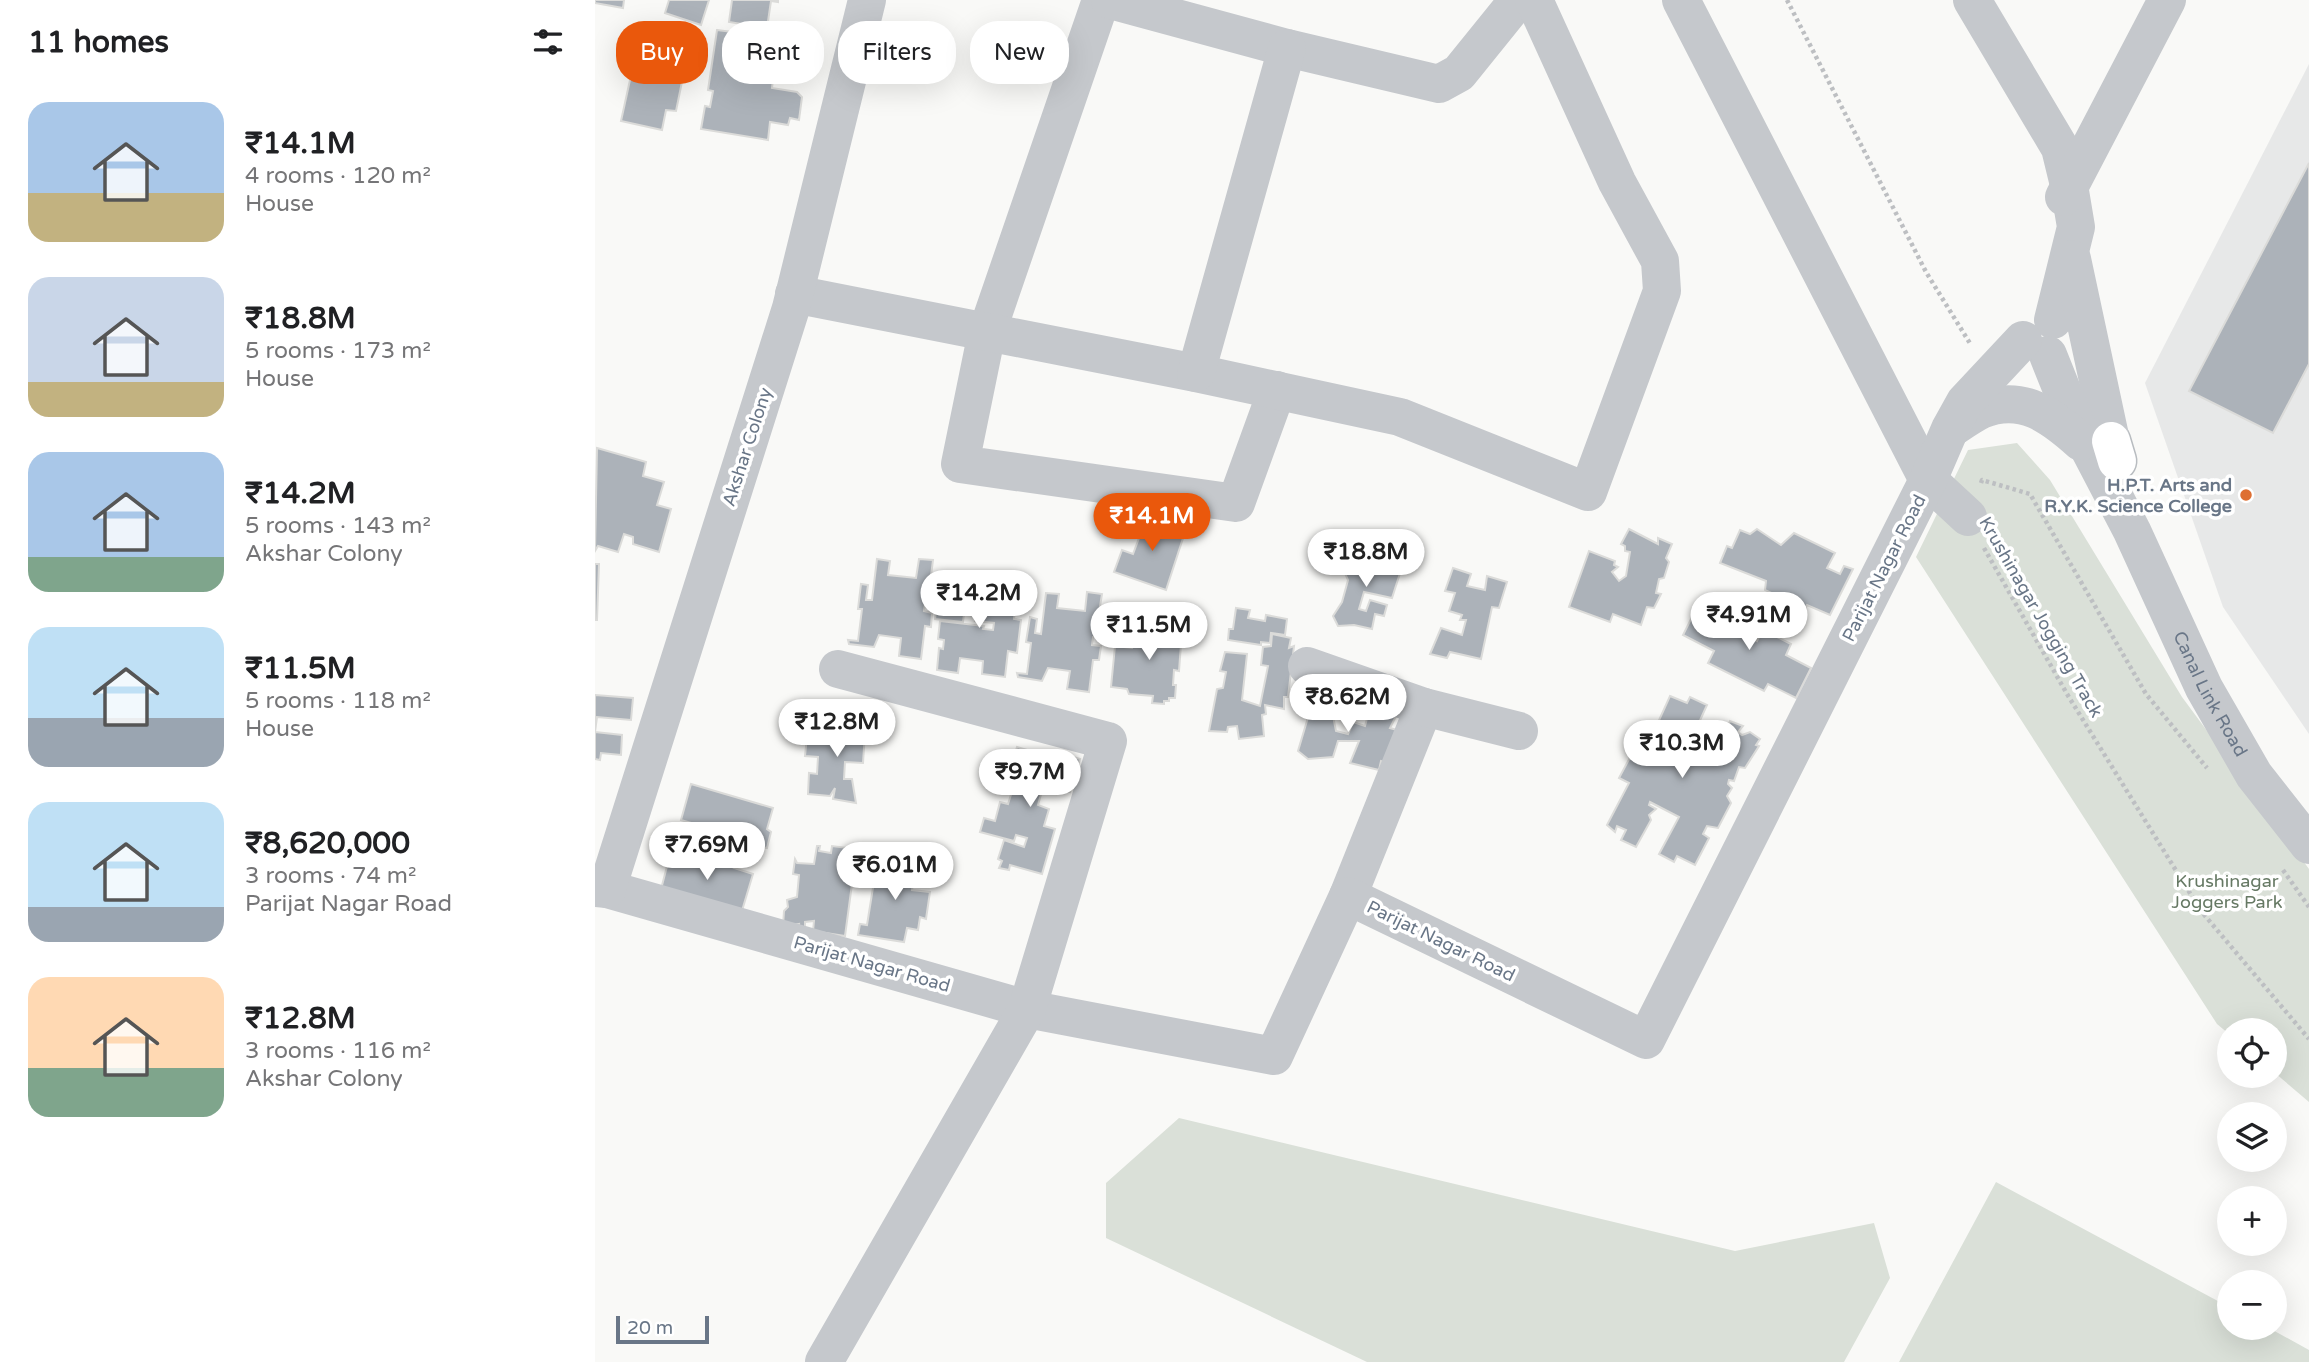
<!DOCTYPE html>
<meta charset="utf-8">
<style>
body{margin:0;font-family:"Varela Round",sans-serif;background:#f6f6f6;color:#202124;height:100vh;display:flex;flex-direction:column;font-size:26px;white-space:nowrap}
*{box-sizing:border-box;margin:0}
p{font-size:23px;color:#757577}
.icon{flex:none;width:38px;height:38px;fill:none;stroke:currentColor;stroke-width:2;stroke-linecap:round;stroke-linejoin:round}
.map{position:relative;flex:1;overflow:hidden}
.sheet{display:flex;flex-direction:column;background:#fff;width:595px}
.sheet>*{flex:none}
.banner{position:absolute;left:21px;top:21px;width:665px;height:63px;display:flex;gap:14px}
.fabs{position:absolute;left:1622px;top:1018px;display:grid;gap:14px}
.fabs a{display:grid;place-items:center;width:70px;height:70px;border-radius:50%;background:#fff;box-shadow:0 7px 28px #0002;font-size:35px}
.scale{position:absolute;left:21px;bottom:18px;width:93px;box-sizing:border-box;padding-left:7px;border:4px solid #697687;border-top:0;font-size:19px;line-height:24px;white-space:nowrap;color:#697687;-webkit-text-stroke:5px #fff;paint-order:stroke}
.price{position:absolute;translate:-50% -60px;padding:0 16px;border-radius:24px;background:#fff;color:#222;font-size:23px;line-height:46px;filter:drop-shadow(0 2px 4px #0008)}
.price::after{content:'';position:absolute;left:50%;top:42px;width:21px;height:16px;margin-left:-10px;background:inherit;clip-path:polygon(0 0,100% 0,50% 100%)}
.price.selected{background:#ea580c;color:#fff}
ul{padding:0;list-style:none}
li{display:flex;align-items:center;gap:21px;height:175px;padding:0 28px}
li span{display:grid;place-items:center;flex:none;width:196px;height:140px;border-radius:21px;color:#555}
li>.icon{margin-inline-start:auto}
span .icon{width:84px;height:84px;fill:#fffc;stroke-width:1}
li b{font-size:30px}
h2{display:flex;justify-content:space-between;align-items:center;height:84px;padding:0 28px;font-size:30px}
.tag{padding:0 24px;border-radius:28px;background:#fff;box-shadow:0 7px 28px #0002;font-size:24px;line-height:63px}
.tag.selected{background:#ea580c;color:#fff}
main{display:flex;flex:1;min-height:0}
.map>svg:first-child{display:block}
.built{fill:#e7e8e8}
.green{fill:#dae0d8}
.building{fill:#acb2b9;stroke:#dbdbd9;stroke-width:2}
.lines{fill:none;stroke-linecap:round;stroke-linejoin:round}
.major-casing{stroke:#b8bcc0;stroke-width:41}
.path{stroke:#bdbfc2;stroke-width:4.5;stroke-dasharray:3.5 3.5;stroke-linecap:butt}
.minor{stroke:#c5c8cc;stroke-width:38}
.major{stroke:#fff;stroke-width:38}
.poi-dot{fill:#de6f32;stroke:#fff;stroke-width:2.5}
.labels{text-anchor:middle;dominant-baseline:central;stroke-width:7;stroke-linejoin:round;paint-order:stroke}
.street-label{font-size:18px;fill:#697687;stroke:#fff}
.poi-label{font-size:18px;font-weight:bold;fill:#697687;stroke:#fff;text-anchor:end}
.park-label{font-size:18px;fill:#667964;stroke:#fff}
</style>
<main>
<section class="sheet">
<h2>11 homes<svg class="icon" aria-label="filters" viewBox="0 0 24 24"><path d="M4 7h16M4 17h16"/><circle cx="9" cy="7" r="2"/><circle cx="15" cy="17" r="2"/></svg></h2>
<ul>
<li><span style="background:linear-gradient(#a9c7e8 65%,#c2b280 0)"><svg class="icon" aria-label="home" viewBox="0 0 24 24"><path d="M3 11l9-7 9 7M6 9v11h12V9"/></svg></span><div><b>₹14.1M</b><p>4 rooms · 120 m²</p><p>House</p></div></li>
<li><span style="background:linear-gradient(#c9d6e8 75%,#c2b280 0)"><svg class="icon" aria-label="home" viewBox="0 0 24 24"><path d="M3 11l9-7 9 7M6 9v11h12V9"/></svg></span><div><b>₹18.8M</b><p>5 rooms · 173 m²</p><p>House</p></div></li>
<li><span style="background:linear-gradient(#a9c7e8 75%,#7fa58c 0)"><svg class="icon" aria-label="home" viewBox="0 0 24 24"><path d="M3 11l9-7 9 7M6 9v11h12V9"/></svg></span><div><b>₹14.2M</b><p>5 rooms · 143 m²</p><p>Akshar Colony</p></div></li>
<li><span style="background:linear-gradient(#bfe0f5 65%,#9aa5b1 0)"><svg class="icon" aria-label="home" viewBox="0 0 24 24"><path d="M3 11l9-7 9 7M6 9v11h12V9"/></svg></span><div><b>₹11.5M</b><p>5 rooms · 118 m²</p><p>House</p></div></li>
<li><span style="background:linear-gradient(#bfe0f5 75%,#9aa5b1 0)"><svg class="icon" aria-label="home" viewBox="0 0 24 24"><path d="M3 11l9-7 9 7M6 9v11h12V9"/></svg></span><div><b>₹8,620,000</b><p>3 rooms · 74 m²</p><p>Parijat Nagar Road</p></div></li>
<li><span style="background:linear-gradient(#ffd9b3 65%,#7fa58c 0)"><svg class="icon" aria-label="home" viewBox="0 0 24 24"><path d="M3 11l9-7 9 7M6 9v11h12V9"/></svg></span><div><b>₹12.8M</b><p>3 rooms · 116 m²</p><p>Akshar Colony</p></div></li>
</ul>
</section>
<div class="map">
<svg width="1714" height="1362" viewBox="0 0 1714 1362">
<rect width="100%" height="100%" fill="#f9f9f7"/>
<path class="built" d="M1714 64V734L1628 607 1550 383Z"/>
<g class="green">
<path d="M1422 443 1455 480 1587 697 1714 869V1102L1680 1073V1031H1634V1034L1622 1024 1321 557 1373 450Z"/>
<path d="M584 1118 1140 1251 1279 1223 1295 1278 1249 1362H772L511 1238V1183Z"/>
<path d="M1401 1182 1634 1307V1328H1674L1714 1350V1362H1304Z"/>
</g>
<g class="building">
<path d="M0 0H29L28 8 0 3Z"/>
<path d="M74 0H114L106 25 70 13Z"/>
<path d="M137 0H183V2L176 1 172 28 134 22Z"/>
<path d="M122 30 146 33 145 37 169 41 166 60 180 62 177 88 202 92 207 97 204 120 195 118 193 125 175 122 173 140 106 129 110 106 115 107 118 91 113 90Z"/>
<path d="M50 45 82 52 80 59 85 60 83 71 89 72 81 111 71 110 67 130 26 121 42 48 49 50Z"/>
<path d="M1714 163V364L1678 433 1594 391Z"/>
<path d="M2 448 51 462 48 476 69 482 62 505 76 509 64 552 38 544V537L29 534 23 552 3 546 0 551Z"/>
<path d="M549 512 566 518 564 523 590 532 571 590 519 572 527 550 538 554 547 530 543 528Z"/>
<path d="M1034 529 1063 544V538L1077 544 1071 558 1074 562 1069 578 1064 579 1061 593 1066 594 1059 608 1052 607 1046 625 1018 614 1015 622 974 607 994 551 1020 561 1019 565 1023 567 1017 572 1024 581 1031 576 1035 552 1030 551V546L1026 544Z"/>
<path d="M1162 529 1186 545 1199 533 1240 553 1232 568 1245 574 1249 566 1258 569 1235 615 1212 605 1210 609 1170 590 1171 581 1125 563 1132 546 1137 548 1145 530 1155 534Z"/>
<path d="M755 551 807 567 797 598 769 592 764 609 771 611 775 600 792 605 789 616 780 614 777 629 759 625 743 626 738 616 747 602 753 580 749 571Z"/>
<path d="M282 559 295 561 293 575 321 578 324 559 338 560 334 592 340 593 338 605 330 604 329 611 337 613 336 627 330 626 326 659 304 656 306 638 284 635 279 647 254 644 253 640 263 641 267 609H263L266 584 273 585 271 600H277Z"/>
<path d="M0 564H4L2 620H0Z"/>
<path d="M858 568 876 574 872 586 890 590 892 576 912 582 904 608 897 607 886 659 855 652 852 658 835 654 846 628 867 635 871 620H865L867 615 854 611 860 593 850 591Z"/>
<path d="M365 574 381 575V583H385V587H381L379 599 404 601 405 588 423 590 421 606H424V610L420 611 419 619 426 620 422 653 413 651 410 677 387 674 388 661 365 658 363 673 342 670 344 648 348 649 349 640 343 639 345 621 389 626 388 629 398 630 399 623 380 621 381 616 369 614 368 622 340 619 341 611 346 612 347 601 362 603Z"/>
<path d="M492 592 507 594 502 625 509 626 507 638 498 637 497 645 506 646 504 660H498L494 692 472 689 475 671 453 668 447 681 423 677 422 673 432 674 436 643 431 642 435 617 442 619 440 633 446 634 451 593 464 594 462 608 490 611Z"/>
<path d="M641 608 655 610 653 618 670 621 671 615 692 619 690 635 676 633 675 643 666 642V645L633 640 634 629H638Z"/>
<path d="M1101 609 1133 625 1141 610 1160 621 1153 636 1162 641 1172 621 1186 628 1182 637 1196 644 1191 655 1216 668 1201 698 1173 684 1169 691 1113 663 1119 651 1088 635Z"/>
<path d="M547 619 562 620V624L583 626 582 644H586L584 671 579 670 578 685H581L580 698H574V701H569V704L557 703 558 696 534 694 532 689 516 687 520 646 537 648 539 632H546Z"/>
<path d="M677 634 696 638 694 648 699 646 693 697H689V709L670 705 671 714 667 715 669 736 644 739 642 726 633 727 632 732 614 731 622 689 628 688 631 672 625 671 630 652 652 654 647 700 665 706 673 666 666 665 668 647 676 646Z"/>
<path d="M726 692 754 702 750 714 742 711 739 721 741 731 753 734 758 722 770 726 775 707 801 716 795 728 802 730 792 763 786 761 784 770 755 763 764 741H743L738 757 713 759 703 751 717 704H726Z"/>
<path d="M0 695 38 698 36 720 2 717 0 732 27 735 26 755 6 753 5 760 0 759Z"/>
<path d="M1075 696 1092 703 1095 697 1112 705 1097 738 1116 747 1126 726H1133L1135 721 1148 726 1143 732 1147 735 1155 732 1165 739 1161 745 1164 746 1150 768 1144 767 1139 781 1134 780 1133 784 1137 788 1132 796 1136 803 1123 828 1112 826 1108 834 1114 838 1100 865 1082 856 1079 862 1064 854 1084 817 1055 802 1054 805 1061 809 1054 815 1056 820 1041 847 1026 840 1031 830 1022 826 1020 832 1012 825 1034 783 1024 778 1039 750 1053 757 1059 745 1055 740Z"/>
<path d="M244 715 271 717 268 763 250 762 249 779H257L261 803 238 799 240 788 235 796 213 794 214 773 222 774 223 757 210 756 212 736 243 739Z"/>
<path d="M422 747 442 753 439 762 456 767 461 752 485 759 475 792 462 789 461 794 447 791 443 805 454 809 449 826 460 829 447 874 415 865 414 870 404 868 407 861 403 859 409 840 429 847 432 838 421 835 419 841 385 832 389 818 400 821 405 802 413 804 421 779 413 777Z"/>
<path d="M96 784 178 808 172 829 176 832 172 848 144 842V837L86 820Z"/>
<path d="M222 846H225L224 851 236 853 237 846 269 850 264 885 257 884 250 936 218 931 219 921 210 922V931L203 929 204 924 188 926 189 911 193 907 192 900 202 897 204 875 198 874 200 859 202 863 219 864Z"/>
<path d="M76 851 113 862 114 857 141 865 139 868 158 874 146 914 65 893Z"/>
<path d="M276 860 334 869 332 879 319 878 317 890 335 892 331 919 325 917 323 930 312 928 309 942 263 935 265 924 272 925 280 875 274 874Z"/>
</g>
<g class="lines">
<g class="major-casing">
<path id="major" d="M1516 441 1522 461"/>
</g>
<g class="path">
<path d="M1192 0 1331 272 1376 345"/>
<path d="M1386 483 1387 480 1435 494 1551 694 1612 768"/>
<path d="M1389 548 1472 694 1606 911 1714 1039"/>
<path d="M1688 870 1714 907"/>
</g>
<g class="minor">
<path d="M506 0 392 332 365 464 641 503 682 390"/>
<path d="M515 0 692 48 844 84 864 73 923 0"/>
<path d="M1086 0 1333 480 1373 517"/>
<path d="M1377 0 1465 148 1474 185 1481 227 1458 320"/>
<path d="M1469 197 1572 0"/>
<path d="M1477 259 1516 441"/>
<path d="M199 294 601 373 805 417 993 492 1067 291 1065 261 1022 182 939 0"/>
<path id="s1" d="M1453 355 1479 420 1537 531 1609 688 1659 775 1714 845"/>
<path d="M601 373 692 48"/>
<path d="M1357 428C1366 422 1376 415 1386 410 1427 393 1457 416 1486 442"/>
<path d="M712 666 829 707 753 896"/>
<path d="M829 707 924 731"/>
<path d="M0 888 12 889 432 1009 679 1056 753 896 1051 1040 1333 480 1355 429 1370 402 1428 340"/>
<path d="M12 889 196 308 272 0"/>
<path d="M229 1362 432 1009 513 741 243 669"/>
</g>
<use href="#major" class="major"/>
</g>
<circle class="poi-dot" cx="1651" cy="495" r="7"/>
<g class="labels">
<g class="street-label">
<text transform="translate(152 447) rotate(-72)">Akshar Colony</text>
<text transform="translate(1289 568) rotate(-63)">Parijat Nagar Road</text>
<text transform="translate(1446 617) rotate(60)">Krushinagar Jogging Track</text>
<text stroke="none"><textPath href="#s1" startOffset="376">Canal Link Road</textPath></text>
<text transform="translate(846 941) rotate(26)">Parijat Nagar Road</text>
<text transform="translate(277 964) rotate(16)">Parijat Nagar Road</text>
</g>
<g class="poi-label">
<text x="1637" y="485">H.P.T. Arts and<tspan x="1637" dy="21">R.Y.K. Science College</tspan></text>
</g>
<g class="park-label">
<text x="1632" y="881">Krushinagar<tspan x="1632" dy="21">Joggers Park</tspan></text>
</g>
</g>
</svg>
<div class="fabs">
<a><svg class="icon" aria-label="locate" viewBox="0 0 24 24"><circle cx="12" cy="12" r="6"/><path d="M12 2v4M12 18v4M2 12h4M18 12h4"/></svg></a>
<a><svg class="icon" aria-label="layers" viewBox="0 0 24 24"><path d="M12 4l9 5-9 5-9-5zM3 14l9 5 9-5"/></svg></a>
<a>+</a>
<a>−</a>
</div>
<div class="scale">20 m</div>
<b class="price selected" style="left:557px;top:553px">₹14.1M</b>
<b class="price" style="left:771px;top:589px">₹18.8M</b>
<b class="price" style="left:384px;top:630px">₹14.2M</b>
<b class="price" style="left:1154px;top:652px">₹4.91M</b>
<b class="price" style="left:554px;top:662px">₹11.5M</b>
<b class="price" style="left:753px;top:734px">₹8.62M</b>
<b class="price" style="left:242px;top:759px">₹12.8M</b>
<b class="price" style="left:1087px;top:780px">₹10.3M</b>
<b class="price" style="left:435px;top:809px">₹9.7M</b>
<b class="price" style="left:112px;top:882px">₹7.69M</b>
<b class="price" style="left:300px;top:902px">₹6.01M</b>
<div class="banner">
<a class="tag selected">Buy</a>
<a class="tag">Rent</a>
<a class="tag">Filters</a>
<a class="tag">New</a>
</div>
</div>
</main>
